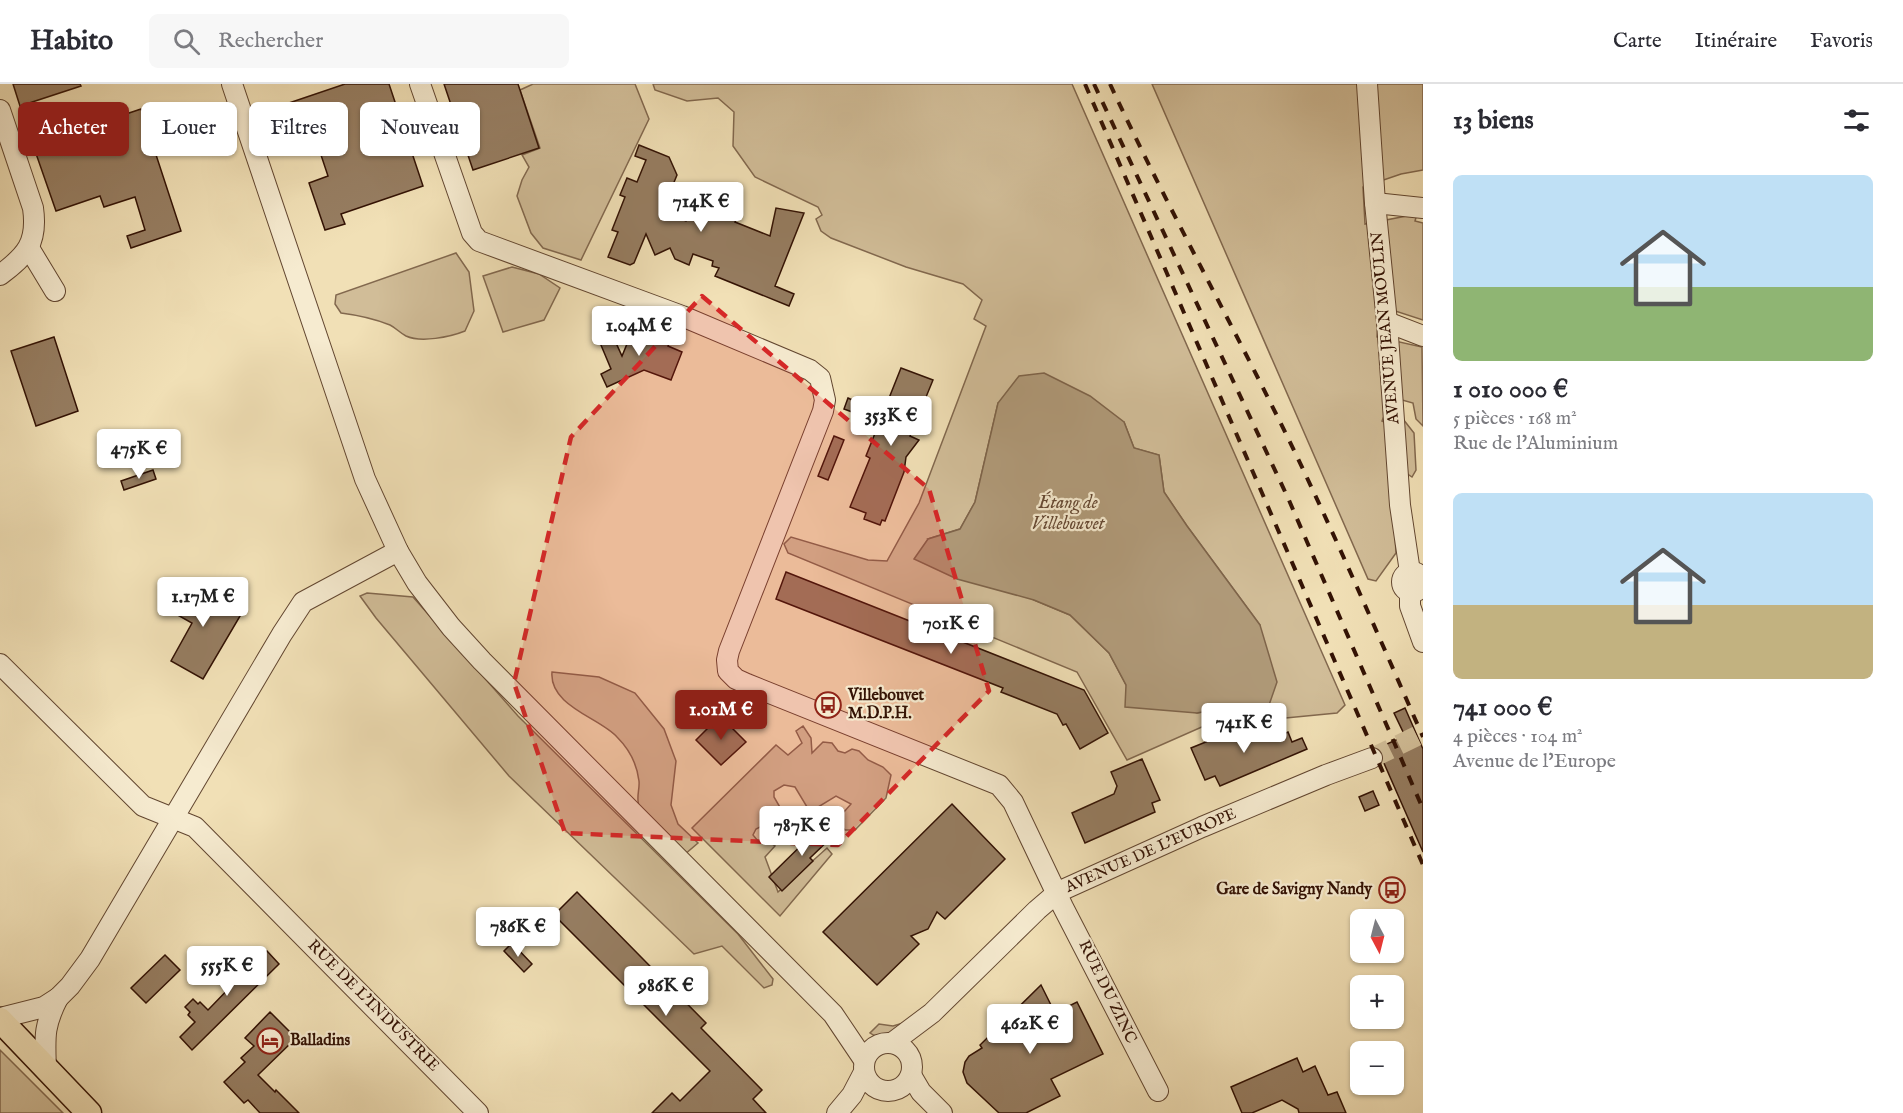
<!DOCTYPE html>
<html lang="fr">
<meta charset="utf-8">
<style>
body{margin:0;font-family:"IM FELL English",serif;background:#f7f7f7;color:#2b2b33;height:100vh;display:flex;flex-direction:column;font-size:22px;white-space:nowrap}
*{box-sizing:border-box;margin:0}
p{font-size:20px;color:#7c7c81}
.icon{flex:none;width:33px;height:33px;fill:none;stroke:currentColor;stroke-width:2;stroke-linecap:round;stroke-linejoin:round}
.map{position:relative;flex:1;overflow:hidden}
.sheet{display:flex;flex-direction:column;background:#fff;width:480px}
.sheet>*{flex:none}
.banner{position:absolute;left:18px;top:18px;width:570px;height:54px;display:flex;gap:12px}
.needle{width:39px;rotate:173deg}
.controls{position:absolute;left:1350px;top:825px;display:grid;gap:12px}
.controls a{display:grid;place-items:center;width:54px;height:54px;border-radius:9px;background:#fff;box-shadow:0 2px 4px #0004;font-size:30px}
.price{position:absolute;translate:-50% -51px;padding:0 14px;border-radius:6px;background:#fff;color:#222;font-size:20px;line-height:39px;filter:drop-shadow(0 2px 3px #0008)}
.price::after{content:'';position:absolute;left:50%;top:36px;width:18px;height:14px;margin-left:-9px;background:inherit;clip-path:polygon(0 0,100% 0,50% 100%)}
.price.current{background:#8f2418;color:#fff}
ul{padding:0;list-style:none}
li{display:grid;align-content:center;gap:12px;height:318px;padding:0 30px}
li span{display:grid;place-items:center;height:186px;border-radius:9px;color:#555}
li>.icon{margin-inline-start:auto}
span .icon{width:108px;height:108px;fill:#fffc;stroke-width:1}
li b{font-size:26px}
h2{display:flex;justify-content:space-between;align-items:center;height:72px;padding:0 30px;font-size:26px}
.pill{padding:0 21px;border-radius:9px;background:#fff;box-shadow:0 2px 4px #0004;font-size:21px;line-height:54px}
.pill.current{background:#8f2418;color:#fff}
header{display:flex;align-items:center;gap:36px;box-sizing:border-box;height:84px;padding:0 30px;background:#fff;border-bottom:2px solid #e1e1e2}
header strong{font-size:28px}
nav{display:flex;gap:33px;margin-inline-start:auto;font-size:21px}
.search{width:420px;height:54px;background:#f7f7f7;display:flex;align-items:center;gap:15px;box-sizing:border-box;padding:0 21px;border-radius:9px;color:#7c7c81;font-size:22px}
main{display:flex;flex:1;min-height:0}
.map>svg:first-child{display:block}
.green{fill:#d1bd98;stroke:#82684e;stroke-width:1.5;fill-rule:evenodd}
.water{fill:#b09a79;stroke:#7e644a;stroke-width:1.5}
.building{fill:#967d61;stroke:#331204;stroke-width:1.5}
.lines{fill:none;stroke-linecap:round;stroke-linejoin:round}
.minor-tunnel{stroke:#d4c19b;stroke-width:20;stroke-dasharray:20 10;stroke-linecap:butt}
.minor-casing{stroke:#624630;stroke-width:22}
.major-casing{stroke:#331204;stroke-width:27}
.minor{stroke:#f6ebd0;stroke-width:20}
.major{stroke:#f1e0b6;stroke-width:24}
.rail{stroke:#331204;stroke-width:4;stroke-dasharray:10 10;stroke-linecap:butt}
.marked{fill:#d62828;fill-opacity:0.2;stroke:#d62828;stroke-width:4.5;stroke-dasharray:12 8;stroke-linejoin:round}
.labels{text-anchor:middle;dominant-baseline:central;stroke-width:4.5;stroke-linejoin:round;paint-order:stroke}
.street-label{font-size:16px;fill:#331204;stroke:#f6ebd0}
.poi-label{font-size:16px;font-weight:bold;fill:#331204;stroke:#f6ebd0;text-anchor:start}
.water-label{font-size:18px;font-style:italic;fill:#654833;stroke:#f6ebd0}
</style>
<header>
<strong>Habito</strong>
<div class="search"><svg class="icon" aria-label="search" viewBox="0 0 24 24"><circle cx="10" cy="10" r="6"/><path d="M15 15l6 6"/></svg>Rechercher</div>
<nav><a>Carte</a><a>Itinéraire</a><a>Favoris</a></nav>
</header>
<main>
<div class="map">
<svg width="1423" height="1029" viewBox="0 0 1423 1029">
<rect width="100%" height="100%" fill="#f1e0b6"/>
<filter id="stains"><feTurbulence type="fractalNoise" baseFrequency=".00333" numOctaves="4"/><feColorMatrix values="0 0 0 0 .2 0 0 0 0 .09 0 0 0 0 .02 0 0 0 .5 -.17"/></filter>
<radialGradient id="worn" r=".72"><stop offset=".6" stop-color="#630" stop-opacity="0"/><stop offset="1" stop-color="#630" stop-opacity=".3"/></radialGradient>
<g class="green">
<path d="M533 0H635L649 35 581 176 543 164 531 149 517 112 522 96 529 83 522 71 540 64 520 6Z"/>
<path d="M653 0H1072L1345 621 1337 629 1204 642 1127 676 1077 588 788 469 784 460 791 453 868 476 887 477 919 419 986 242 974 235 982 216 963 200 906 183 831 154 821 147 816 135 822 131 818 123 755 93 733 62 734 28 718 14 687 17 655 6ZM998 319 1124 338 1134 364 1159 371 1164 408 1187 442 1260 541 1240 621 1197 629 1126 601 1109 569 1070 531 1034 516 928 455 960 445 975 418Z"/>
<path d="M1152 0H1423V86L1401 90 1363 103 1365 140 1417 130 1415 137 1423 139V236L1380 222 1377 253 1422 263 1423 342 1416 335 1413 319 1388 312 1387 324 1382 337 1391 341 1403 335 1414 349 1416 386 1412 393 1391 379 1396 469 1376 497 1368 495Z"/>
<path d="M456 169 469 188 474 227 465 247C450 253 421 259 406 252 400 249 396 244 390 241 375 235 357 231 341 229L335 220 336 211Z"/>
<path d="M512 183 539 190 560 204 544 236 503 248 483 192Z"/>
<path d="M367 509 413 513 518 632 738 850 773 895 772 901 764 904 722 862 694 870 509 692 376 534 360 512Z"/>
<path d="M552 588 599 593 635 609 664 645 676 677 671 721 678 740 698 759 684 771C675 761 645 735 640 724 635 716 640 706 639 697 637 680 629 665 617 653 600 634 549 622 552 588Z"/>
<path d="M803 642 811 654 812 669 823 658 832 659 838 667 845 669 852 665 859 667 868 676 883 683 891 691 886 714 855 746H845L836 737 851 720 836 712 810 728 795 703 784 701 774 707V713L785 732 776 742 769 745 762 742 756 745 753 751 758 757 769 758 775 762 765 773 778 808 827 764 832 770 780 832 692 744 776 661 788 671 802 659 796 647Z"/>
<path d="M910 937C898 948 886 960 870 949L879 940 893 942Z"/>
<path d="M0 966 63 1029H0Z"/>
</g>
<path class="water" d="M1044 289 1090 312 1124 338 1134 364 1159 371 1164 408 1187 442 1260 541 1277 598 1268 624 1240 621 1197 629 1125 623 1126 601 1109 569 1070 531 1034 516 957 495 914 475 928 455 960 445 975 418 998 319 1019 292Z"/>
<g class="building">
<path d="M13 0H80L81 2 20 22Z"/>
<path d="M345 0H389L423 102 341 130 345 140 325 146 309 99 328 92 316 56 297 63 283 21Z"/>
<path d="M444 0H518L539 64 473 86Z"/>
<path d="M141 25 181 147 131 164 127 152 145 146 135 113 104 123 100 112 56 127 33 61 86 43 84 36 100 31 102 38Z"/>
<path d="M639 61 669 73 677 91 662 127 686 137 690 127 698 130 713 125 737 133 735 138 770 152 776 124 804 129 775 202 794 210 789 222 715 192 719 184 712 182 713 177 693 170 689 181 675 175 670 164 655 171 646 150 634 179 630 181 608 173 618 148 612 146 625 113 620 111 627 94 637 98 646 76 635 72Z"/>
<path d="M634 243 670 257 668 262 682 268 671 296 644 286 607 303 601 290 611 285 598 254 611 248 622 272Z"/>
<path d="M54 253 78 327 36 342 11 267Z"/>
<path d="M901 284 933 296 910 352 919 356 906 373 904 388 885 437 882 436 880 441 864 435 866 429 850 423 870 374 866 372Z"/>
<path d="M848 314 859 319 855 329 844 325Z"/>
<path d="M834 352 844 356 828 396 818 392Z"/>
<path d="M153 386 156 395 124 406 121 397Z"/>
<path d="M786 488 1084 606 1108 649 1080 665 1066 640 1063 641 1057 630 1001 608 1003 604 776 515Z"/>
<path d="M193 498 243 527 203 595 171 577 192 539 167 525Z"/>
<path d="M1405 624 1423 665V768L1383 677V669L1378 664 1405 652 1394 629Z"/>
<path d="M720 632 746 658 721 681 696 656Z"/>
<path d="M1273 644 1277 653 1288 648 1292 658 1302 654 1307 665 1220 702 1215 692 1205 696 1191 664 1223 651 1224 654Z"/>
<path d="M1142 675 1160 716 1152 719 1155 728 1085 759 1072 729 1114 710 1117 702 1111 688Z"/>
<path d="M1373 707 1379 721 1365 727 1359 713Z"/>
<path d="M952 720 1005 775 945 835 937 828 928 845 911 852 919 860 877 901 823 848Z"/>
<path d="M826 737 837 748 810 774 813 777 782 807 769 793Z"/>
<path d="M577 808 706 939 701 944 762 1006 753 1015 766 1029H652L672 1009 680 1017 710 987 554 831Z"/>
<path d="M512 859 532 880 524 888 504 867Z"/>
<path d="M267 867 279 880 192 966 180 953 195 938 188 931 190 928 185 923 193 915 198 920 200 918 208 926 238 895 223 880 236 868 251 883Z"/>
<path d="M165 871 180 886 146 919 131 904Z"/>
<path d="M1041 901 1055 929 1077 918 1103 970 1051 995 1060 1012 1026 1029H999L967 999 963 988 965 978 969 972 982 964 980 961Z"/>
<path d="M270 928 296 954 258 991 275 1008 276 1006 299 1029H260L248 1016 244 1019 224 998 245 978 241 974 254 962 245 954Z"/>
<path d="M1297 974 1303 988 1315 982 1328 1011 1337 1008 1346 1029H1299L1298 1025 1282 1016 1252 1029H1242L1231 1003Z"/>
</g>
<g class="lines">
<path class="minor-tunnel" d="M1372 674 1423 649"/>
<g class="minor-casing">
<g id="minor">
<path d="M232 0 365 395 398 467 417 499 451 543 482 577 833 930 864 976"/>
<path d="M420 0 472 149 479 157 682 232 810 286 820 294 825 316 823 327 729 567 727 576 728 587 736 595 747 600 999 701 1013 718 1063 823 1158 1007"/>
<path d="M1367 0 1375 119 1387 238 1400 421 1410 488"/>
<path d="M0 26 33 124C38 159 26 172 0 191"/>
<path d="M1375 119 1423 124"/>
<path d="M29 164 55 207"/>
<path d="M1387 238 1423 252"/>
<circle cx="1412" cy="498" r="10"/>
<path d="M1410 508V522L1423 558"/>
<path d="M0 580 143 722 195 743 478 1029"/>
<path d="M58 914 70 902 90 875 282 550 303 518 398 467"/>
<path d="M0 934 44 923 58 914C43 943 45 954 46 986"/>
<circle cx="888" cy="983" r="24"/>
<path d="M892 959 932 929 1037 826 1058 808 1202 743 1326 691 1372 674"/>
<path d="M911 991 921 1008 942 1029"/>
<path d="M837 1029 852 1011 864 988"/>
</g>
</g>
<g class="major-casing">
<path id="major" d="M0 936 89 1029"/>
</g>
<use href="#minor" class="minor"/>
<use href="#major" class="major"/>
<g class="rail">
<path d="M1085 0 1423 781"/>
<path d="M1094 0 1288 414 1423 725"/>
<path d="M1110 0C1166 120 1230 236 1288 354 1336 453 1379 553 1423 653"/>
</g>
</g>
<path class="marked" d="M702 212 929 405 989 607 838 761 565 749 514 599 571 353Z"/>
<defs>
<g id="bus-ring" transform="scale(1.35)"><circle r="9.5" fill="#f6ebd0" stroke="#8f2418" stroke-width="1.5"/><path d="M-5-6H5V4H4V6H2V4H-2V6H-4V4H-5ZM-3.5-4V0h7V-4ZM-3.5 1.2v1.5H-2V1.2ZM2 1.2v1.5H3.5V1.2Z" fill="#8f2418"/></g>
<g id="hotel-ring" transform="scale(1.35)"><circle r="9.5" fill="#f6ebd0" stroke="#8f2418" stroke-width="1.5"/><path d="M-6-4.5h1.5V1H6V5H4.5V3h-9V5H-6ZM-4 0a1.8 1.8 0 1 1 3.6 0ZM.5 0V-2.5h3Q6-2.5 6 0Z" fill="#8f2418"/></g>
</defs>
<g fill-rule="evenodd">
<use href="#bus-ring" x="828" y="621"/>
<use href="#bus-ring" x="1392" y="806"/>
<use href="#hotel-ring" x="270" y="957"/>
</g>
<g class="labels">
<g class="street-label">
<text transform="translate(1386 244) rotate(-95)">AVENUE JEAN MOULIN</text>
<text transform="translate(1151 767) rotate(-24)">AVENUE DE L'EUROPE</text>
<text transform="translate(1107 908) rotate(64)">RUE DU ZINC</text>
<text transform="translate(373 922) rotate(45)">RUE DE L'INDUSTRIE</text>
</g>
<g class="poi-label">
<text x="848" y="612">Villebouvet<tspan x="848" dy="18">M.D.P.H.</tspan></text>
<text x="1372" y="806" text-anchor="end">Gare de Savigny Nandy</text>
<text x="290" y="957">Balladins</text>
</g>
<g class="water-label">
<text x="1068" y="419">Étang de<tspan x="1068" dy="21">Villebouvet</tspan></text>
</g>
</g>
<rect width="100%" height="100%" filter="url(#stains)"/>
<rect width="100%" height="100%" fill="url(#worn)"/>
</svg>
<div class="controls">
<a><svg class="needle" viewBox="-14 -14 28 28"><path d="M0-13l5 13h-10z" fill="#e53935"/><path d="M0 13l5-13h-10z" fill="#7c7c81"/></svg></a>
<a>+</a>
<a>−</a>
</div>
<b class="price" style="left:701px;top:149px">714K €</b>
<b class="price" style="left:639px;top:273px">1.04M €</b>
<b class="price" style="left:891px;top:363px">353K €</b>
<b class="price" style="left:139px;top:396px">475K €</b>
<b class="price" style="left:203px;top:544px">1.17M €</b>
<b class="price" style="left:951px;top:571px">701K €</b>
<b class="price current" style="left:721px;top:657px">1.01M €</b>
<b class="price" style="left:1244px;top:670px">741K €</b>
<b class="price" style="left:802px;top:773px">787K €</b>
<b class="price" style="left:518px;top:874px">786K €</b>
<b class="price" style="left:227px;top:913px">555K €</b>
<b class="price" style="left:666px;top:933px">986K €</b>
<b class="price" style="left:1030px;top:971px">462K €</b>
<div class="banner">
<a class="pill current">Acheter</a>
<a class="pill">Louer</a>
<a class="pill">Filtres</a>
<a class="pill">Nouveau</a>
</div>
</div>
<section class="sheet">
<h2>13 biens<svg class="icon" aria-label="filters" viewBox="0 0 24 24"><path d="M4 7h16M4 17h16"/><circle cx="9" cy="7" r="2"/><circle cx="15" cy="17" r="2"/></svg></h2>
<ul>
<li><span style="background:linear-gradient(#bfe0f5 60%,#8fb573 0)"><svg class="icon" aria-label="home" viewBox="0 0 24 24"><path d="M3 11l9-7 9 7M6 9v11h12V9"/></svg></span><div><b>1 010 000 €</b><p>5 pièces · 168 m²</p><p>Rue de l'Aluminium</p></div></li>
<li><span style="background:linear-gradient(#bfe0f5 60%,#c2b280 0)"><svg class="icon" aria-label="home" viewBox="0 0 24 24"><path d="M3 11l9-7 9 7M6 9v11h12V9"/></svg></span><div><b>741 000 €</b><p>4 pièces · 104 m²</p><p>Avenue de l'Europe</p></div></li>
</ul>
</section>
</main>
